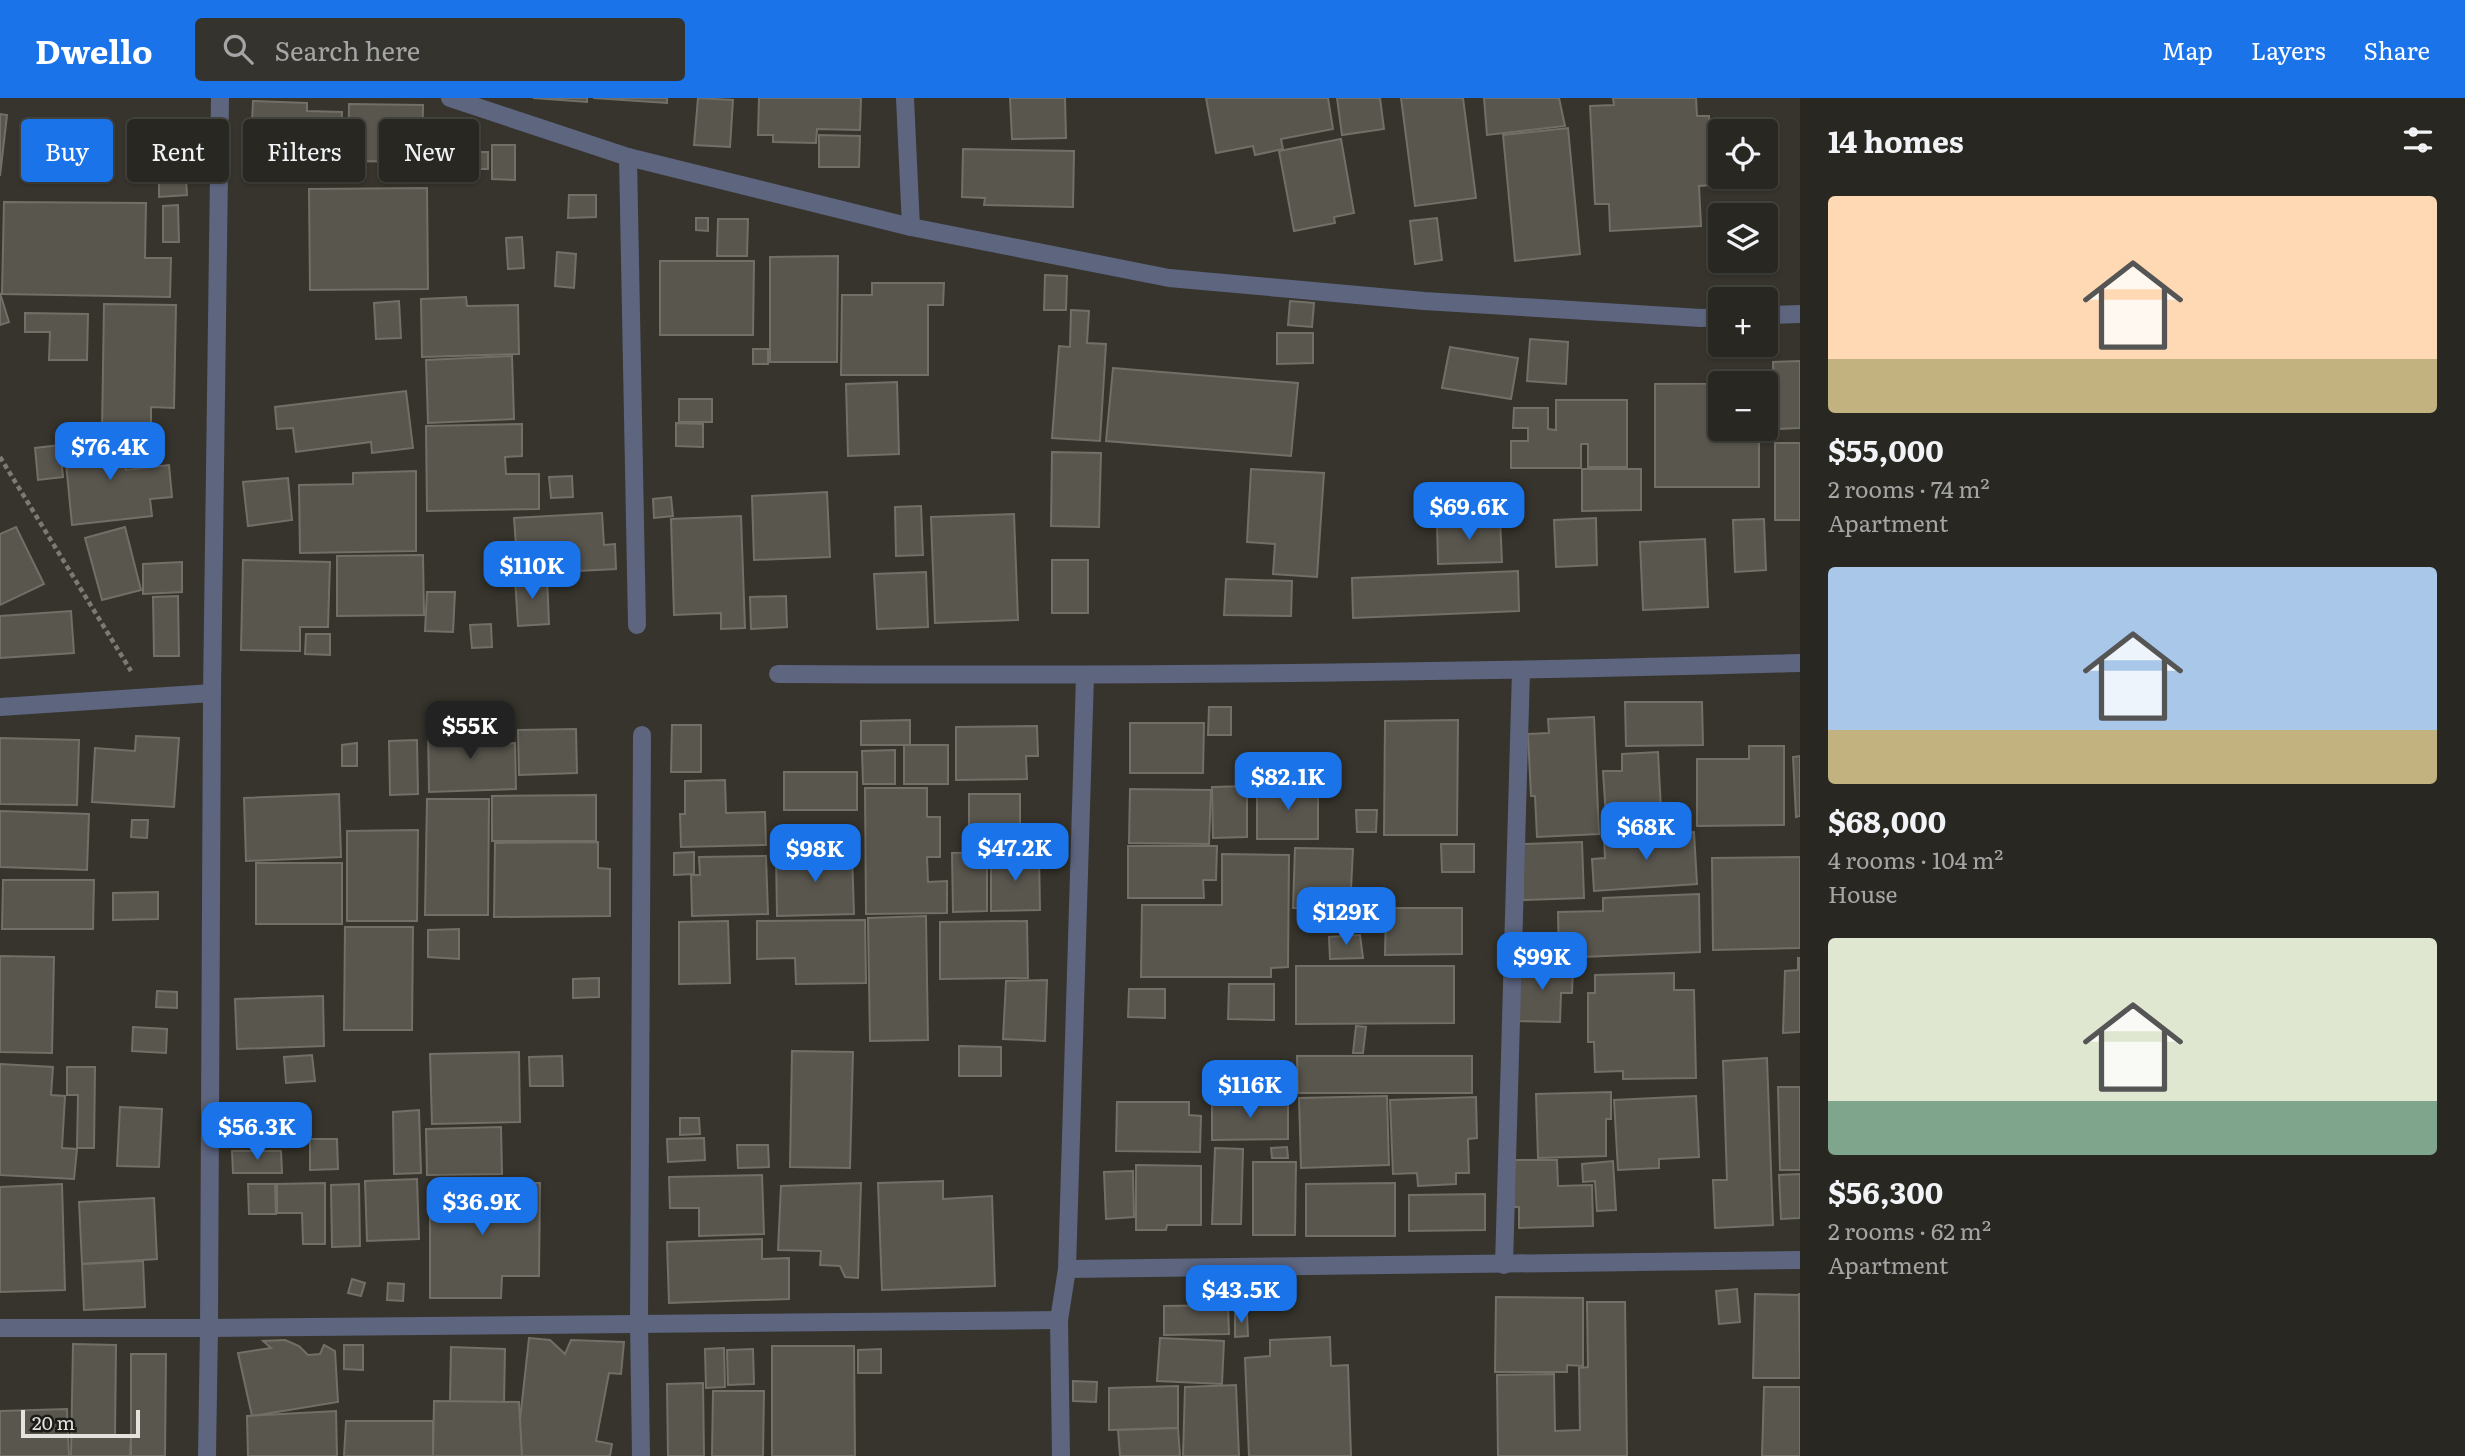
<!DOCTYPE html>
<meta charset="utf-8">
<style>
body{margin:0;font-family:Literata,serif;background:#34332e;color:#f1f3f6;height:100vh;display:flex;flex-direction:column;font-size:26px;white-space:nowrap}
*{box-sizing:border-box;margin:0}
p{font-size:23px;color:#a5a5a5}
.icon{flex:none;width:38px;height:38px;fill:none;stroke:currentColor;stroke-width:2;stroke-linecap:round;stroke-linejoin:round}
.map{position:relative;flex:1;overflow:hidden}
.sheet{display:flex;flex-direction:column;background:#282721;width:665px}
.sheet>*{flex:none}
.guide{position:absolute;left:21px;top:21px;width:665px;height:63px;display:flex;gap:14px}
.buttons{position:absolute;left:1708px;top:21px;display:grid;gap:14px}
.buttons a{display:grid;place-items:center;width:70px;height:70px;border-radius:7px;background:#282721;box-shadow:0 2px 5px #0004,0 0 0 2px #44443f;font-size:35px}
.scale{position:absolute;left:21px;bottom:18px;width:119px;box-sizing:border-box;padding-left:7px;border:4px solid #e3e2dd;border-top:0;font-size:19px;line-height:24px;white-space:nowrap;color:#e3e2dd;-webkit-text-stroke:5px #1c1b18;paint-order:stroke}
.price{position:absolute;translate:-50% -60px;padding:0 16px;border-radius:14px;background:#1a73e8;color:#fff;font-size:23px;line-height:46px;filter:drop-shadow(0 2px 4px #0008)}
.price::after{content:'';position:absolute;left:50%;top:42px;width:21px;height:16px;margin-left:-10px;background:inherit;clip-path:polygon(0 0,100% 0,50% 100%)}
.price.current{background:#222;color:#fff}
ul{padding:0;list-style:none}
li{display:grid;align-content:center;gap:14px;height:371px;padding:0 28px}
li span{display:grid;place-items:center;height:217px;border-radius:7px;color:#555}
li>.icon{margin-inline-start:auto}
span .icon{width:126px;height:126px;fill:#fffc;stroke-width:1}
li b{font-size:30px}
h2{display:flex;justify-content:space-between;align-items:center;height:84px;padding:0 28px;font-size:30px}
.tag{padding:0 24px;border-radius:7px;background:#282721;box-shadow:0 2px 5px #0004,0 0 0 2px #44443f;font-size:24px;line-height:63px}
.tag.current{background:#1a73e8;color:#fff}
header{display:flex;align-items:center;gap:42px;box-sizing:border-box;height:98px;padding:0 35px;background:#1a73e8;color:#fff}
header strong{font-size:33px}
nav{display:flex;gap:38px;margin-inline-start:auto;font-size:24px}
.search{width:490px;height:63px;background:#34332e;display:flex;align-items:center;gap:18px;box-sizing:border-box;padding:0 24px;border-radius:7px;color:#a5a5a5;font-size:26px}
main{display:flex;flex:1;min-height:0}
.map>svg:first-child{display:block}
.building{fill:#59564e;stroke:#726f67;stroke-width:2}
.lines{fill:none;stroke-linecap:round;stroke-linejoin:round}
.path{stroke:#7b7a73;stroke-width:4.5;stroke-dasharray:5 3.5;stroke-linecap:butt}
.minor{stroke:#5d657f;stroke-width:18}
</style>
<header>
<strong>Dwello</strong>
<div class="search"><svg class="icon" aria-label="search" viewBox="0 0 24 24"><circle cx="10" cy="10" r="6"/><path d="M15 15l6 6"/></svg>Search here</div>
<nav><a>Map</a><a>Layers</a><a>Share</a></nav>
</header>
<main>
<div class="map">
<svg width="1800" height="1358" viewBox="0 0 1800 1358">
<rect width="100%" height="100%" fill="#36342c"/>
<g class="building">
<path d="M533 0H587V4Z"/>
<path d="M593 0H667V5Z"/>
<path d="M698 0 733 2 730 49 694 47Z"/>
<path d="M759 0H861L860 32 817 31 816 45 773 44V37H758Z"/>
<path d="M1010 0H1065L1066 40 1012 41Z"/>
<path d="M1206 0H1328L1333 31 1281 41 1283 51 1255 57 1253 48 1216 55Z"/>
<path d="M1337 0H1380L1384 31 1342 37Z"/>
<path d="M1401 0H1463L1476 100 1415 108Z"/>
<path d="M1484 0H1559L1565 28 1487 37Z"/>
<path d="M1613 0H1696L1697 18H1709L1712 87 1699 88 1701 128 1610 133 1609 106H1595L1590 8 1614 7Z"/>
<path d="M253 3 307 5V13L342 14 340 71 250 67Z"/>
<path d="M349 6 423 7 422 64 348 63Z"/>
<path d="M0 16 7 17 0 78Z"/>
<path d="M1568 30 1580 156 1515 163 1503 37Z"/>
<path d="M819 37 860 38 859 69H819Z"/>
<path d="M1341 41 1354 115 1334 119 1335 125 1294 133 1279 53Z"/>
<path d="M492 47H515V82L492 81Z"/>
<path d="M963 51 1074 53 1073 109 984 107 985 100 962 99Z"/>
<rect x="461" y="54" width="27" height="17"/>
<path d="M186 82 187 97 159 99V83Z"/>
<path d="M427 90 428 191 310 192 309 91Z"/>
<path d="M569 97H596V119L568 120Z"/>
<path d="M4 104 146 105 145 160H171L170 199 2 196Z"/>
<path d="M178 107 179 144H163V108Z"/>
<path d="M696 120H708V133L696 132Z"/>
<path d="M1437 120 1442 162 1415 166 1410 123Z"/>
<path d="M718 121H748L747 158H717Z"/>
<path d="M522 139 524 170 508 171 506 140Z"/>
<path d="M557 154 576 156 574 190 555 188Z"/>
<path d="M838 158 837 264H770V159Z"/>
<path d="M660 163H754L753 237H660Z"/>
<path d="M1045 177 1067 178 1066 212H1044Z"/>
<path d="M872 185H944L943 207H928V277H841L842 197H872Z"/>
<path d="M0 195 9 224 0 227Z"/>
<path d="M466 199 467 208 518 207 519 256 422 259 421 201Z"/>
<path d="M399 203 401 240 376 241 374 205Z"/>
<path d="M1290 203 1314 205 1312 229 1288 227Z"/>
<path d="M104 206 176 207 174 310 151 309V334L102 333Z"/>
<path d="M1071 212 1089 213 1087 245 1106 246 1100 343 1052 340 1059 248 1070 249Z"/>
<path d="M25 215 88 216 87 262H49L50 234H25Z"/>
<path d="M1277 235H1313V265L1277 266Z"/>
<path d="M1530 241 1568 244 1566 286 1527 283Z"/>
<path d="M1450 249 1518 260 1511 301 1442 290Z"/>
<rect x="753" y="251" width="15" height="15"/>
<path d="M512 258 514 321 428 325 426 262Z"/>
<path d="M1800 263V330L1775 331 1773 264Z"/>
<path d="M1113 270 1298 285 1291 358 1106 343Z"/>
<path d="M897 284 899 356 848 358 846 286Z"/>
<path d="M1720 285V331H1759V389H1655V286L1759 285Z"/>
<path d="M406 293 413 350 372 355 371 344 296 354 293 330 277 331 275 309Z"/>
<rect x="679" y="301" width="33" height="23"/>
<path d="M1556 302H1627V369H1588V346H1581V370H1511V343H1528V330H1513L1514 310H1548V331L1556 332Z"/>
<path d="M676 325 703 326V349L676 348Z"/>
<path d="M522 326V358L505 359 506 376H539V411L427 413 426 328Z"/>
<path d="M123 337 126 372 169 367 172 399 150 401 152 418 72 427 64 344Z"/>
<rect x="1775" y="345" width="25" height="77"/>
<path d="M60 347 63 379 38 382 35 350Z"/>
<path d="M1052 354 1101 355 1099 429 1051 428Z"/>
<path d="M1251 371 1324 375 1317 479 1273 476 1275 446 1247 444Z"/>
<path d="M1582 371H1641V412L1582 413Z"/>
<path d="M416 373V453L300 455 299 387 353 386V375Z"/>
<path d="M572 378 573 399 551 400 549 379Z"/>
<path d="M288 380 292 422 248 428 243 384Z"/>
<path d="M827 394 830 459 754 462 752 398Z"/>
<path d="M1501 398V414L1439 417V400Z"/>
<path d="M671 399 673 418 654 420 653 401Z"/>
<path d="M921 408 923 457 896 458 895 409Z"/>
<path d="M602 415 604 447 615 446 616 471 518 476 514 420Z"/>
<path d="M1014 416 1018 522 935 525 931 419Z"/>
<path d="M741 418 745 530 721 531V515L674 517 671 421Z"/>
<path d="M1596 420 1597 467 1556 469 1554 422Z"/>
<path d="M1500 421 1502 464 1438 466 1437 424Z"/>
<path d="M1764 421 1766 472 1735 474 1733 422Z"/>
<path d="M16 429 44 486 0 507V436Z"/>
<path d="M125 429 141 492 102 502 85 440Z"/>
<path d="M1705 441 1708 509 1643 512 1640 444Z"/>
<path d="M423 457 424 517 337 518V458Z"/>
<path d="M243 462 330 464 328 529H300V553L241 552Z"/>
<rect x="1052" y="462" width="36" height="53"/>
<path d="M182 464V494L143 496V466Z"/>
<path d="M1518 473 1519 513 1353 520 1352 480Z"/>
<path d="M926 474 928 529 877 531 874 476Z"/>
<path d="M547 478 549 526 518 528 515 480Z"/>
<path d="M1226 481 1292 483 1291 518 1224 517Z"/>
<path d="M427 494H455L453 534 425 533Z"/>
<path d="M178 498 179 558H154L153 499Z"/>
<path d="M786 498 787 529 751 531 750 499Z"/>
<path d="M71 513 74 555 0 560V518Z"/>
<path d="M491 526 492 549 472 550 470 527Z"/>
<path d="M306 536H330V557L305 556Z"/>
<path d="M1625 604H1702L1703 647 1626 648Z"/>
<path d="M1209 609H1231V637H1208Z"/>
<path d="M1594 619 1599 736 1537 739 1535 698H1531L1528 636 1549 635 1548 621Z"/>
<path d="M910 622V647H861V623Z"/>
<path d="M1458 622 1457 737H1384L1385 623Z"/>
<path d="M1130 625H1204L1203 675H1130Z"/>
<path d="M672 627H701V674H671Z"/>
<path d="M1037 628 1038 658H1026L1027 681 956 682V629Z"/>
<path d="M497 629V646L515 645 516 691 429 694 428 631Z"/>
<path d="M576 631 577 675 519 677 518 632Z"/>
<path d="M136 638 179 640 174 709 92 704 95 650 135 653Z"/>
<path d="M0 640 79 642 77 707 0 706Z"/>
<path d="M417 642 418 696 390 697 389 643Z"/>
<path d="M357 645V668H342V647Z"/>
<rect x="904" y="647" width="44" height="39"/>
<path d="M1749 648H1784V727L1697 728V661H1749Z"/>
<path d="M895 652V686H863L862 653Z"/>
<path d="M1658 654 1662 731 1607 734 1603 673H1622V656Z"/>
<path d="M1800 658V718L1796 719 1793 659Z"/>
<rect x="784" y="674" width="73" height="38"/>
<path d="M725 682 726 715 765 714 766 747 681 749 680 716H685V683Z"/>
<path d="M1318 686V741H1257V688Z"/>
<path d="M1247 688V739L1213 740 1212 689Z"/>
<path d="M865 690H927V719H940V759H927L928 784 947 783V815L866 816Z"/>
<path d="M1130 691 1211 692 1209 746 1129 745Z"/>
<path d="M339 696 341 759 246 763 244 700Z"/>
<path d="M969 696H1020V727L969 728Z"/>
<path d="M596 697V743H492V698Z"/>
<path d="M427 701H489L488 817H425Z"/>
<path d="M1356 712H1377L1376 734H1357Z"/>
<path d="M0 713 89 716 87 772 0 769Z"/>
<path d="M132 722H148L147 740 131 739Z"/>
<path d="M418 732 417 823H347V733Z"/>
<path d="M1694 734 1697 786 1594 793 1592 761 1605 760 1604 740Z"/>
<path d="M598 744V770L610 771V818L494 819 495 745Z"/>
<path d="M1582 744 1584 800 1523 802 1521 746Z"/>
<path d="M1441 746H1474V774H1442Z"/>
<path d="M1128 748H1217L1216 782H1203L1204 800H1128Z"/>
<path d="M1295 750 1353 751 1350 811 1293 810Z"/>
<path d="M694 754V776L674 777V755Z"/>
<path d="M852 754 854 816 777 818 776 755Z"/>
<path d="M987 754V813L953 814 952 755Z"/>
<path d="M1039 756 1040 812 991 813V757Z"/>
<path d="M1222 756 1289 757 1288 869 1271 870V879H1141L1142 807H1222Z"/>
<path d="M766 758 768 816 692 818 691 777H700L699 759Z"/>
<path d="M1800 759V850L1713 852 1712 760Z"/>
<rect x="256" y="765" width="86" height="61"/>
<path d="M3 782H94L93 831H2Z"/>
<path d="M158 794V821L113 822V795Z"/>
<path d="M1699 796 1700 854 1559 860 1558 814 1603 813V800Z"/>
<path d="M1386 810H1462V856L1385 857Z"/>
<path d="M926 818 928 942 870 943 868 820Z"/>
<path d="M865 822 866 885 796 886 795 860 757 861V823Z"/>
<path d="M728 823 730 885 679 886V824Z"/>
<path d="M1027 823 1028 880 940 881V824Z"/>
<path d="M345 829H413L412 932H344Z"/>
<path d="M459 831V861L428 859V832Z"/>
<path d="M1360 837 1363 860 1330 861 1329 839Z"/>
<path d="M0 858 54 859 52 955 0 954Z"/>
<path d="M1798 860H1800V934L1783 935 1785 873 1798 872Z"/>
<path d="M1296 868H1454V925L1296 926Z"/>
<path d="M1517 868 1573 869 1572 895H1561L1560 924 1516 923Z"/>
<path d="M1674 875V892H1694L1696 980 1623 981V973L1595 974 1594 944H1588V895H1595V877Z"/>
<path d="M599 880V899L573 900V881Z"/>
<path d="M1047 882 1045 943 1003 941 1006 883Z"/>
<path d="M1229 886H1274V922L1228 921Z"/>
<path d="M1129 891H1165V920L1128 919Z"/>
<path d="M157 893 177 894V910L156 909Z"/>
<path d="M323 898 324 948 237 951 235 901Z"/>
<path d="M1356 928 1366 929 1363 955H1353Z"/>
<path d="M133 929 167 931 166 955 132 953Z"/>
<path d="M959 948 1001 949V978H959Z"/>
<path d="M792 953 853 954 850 1070 790 1069Z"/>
<path d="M519 954 520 1024 432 1026 430 956Z"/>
<path d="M312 957 315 983 286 985 284 959Z"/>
<path d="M562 958 563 988H530L529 959Z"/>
<path d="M1297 958H1472V995H1298Z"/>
<path d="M1767 960 1773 1127 1715 1130 1713 1082H1727L1723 963Z"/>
<path d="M0 966 53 969 51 997 65 998 62 1050 77 1051 74 1081 0 1077Z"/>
<path d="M67 969H95L94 1050H77L78 997H67Z"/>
<path d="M1778 989H1800V1072H1780Z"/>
<path d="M1611 994V1021H1606V1058L1538 1060 1536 996Z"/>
<path d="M1387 998 1389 1067 1301 1070 1299 1000Z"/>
<path d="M1696 998 1699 1059 1659 1061V1070L1618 1072 1614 1002Z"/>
<path d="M1476 999 1477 1040 1468 1041 1469 1075H1456V1086L1418 1088 1417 1075 1393 1076 1390 1002Z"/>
<path d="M1288 1002V1041L1212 1042V1003Z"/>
<path d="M1117 1004H1189V1017L1201 1018 1200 1054 1116 1053Z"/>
<path d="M120 1009 162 1011 159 1069 117 1068Z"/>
<path d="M419 1012 421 1075 394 1076 393 1014Z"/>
<path d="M680 1020H699L700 1036 680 1037Z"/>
<path d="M501 1029 502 1076 427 1077 426 1031Z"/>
<path d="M704 1040 705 1062 668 1064 667 1041Z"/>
<path d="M310 1041H337L338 1071 310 1072Z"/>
<path d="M737 1047H768L769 1069 738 1070Z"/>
<path d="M1287 1049 1288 1060H1272L1271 1050Z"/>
<path d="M1215 1050 1243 1051 1241 1126H1212Z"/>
<path d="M232 1053H281L282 1075H233Z"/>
<path d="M1513 1062H1557L1558 1088 1592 1087 1593 1128 1519 1130V1109H1514Z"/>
<path d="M1613 1063 1616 1112 1597 1113 1595 1083 1583 1084 1582 1066Z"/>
<path d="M1253 1064H1296L1295 1137H1253Z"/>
<path d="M1136 1067 1201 1068V1127H1167L1166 1132H1136Z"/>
<path d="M1133 1073 1134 1119 1106 1121 1104 1074Z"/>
<path d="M1800 1076V1120L1781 1121 1779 1077Z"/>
<path d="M762 1077 764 1136 699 1138V1110H670L669 1079Z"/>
<path d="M417 1081 419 1141 367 1143 365 1083Z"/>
<path d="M943 1083V1101L992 1098 995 1188 882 1192 878 1085Z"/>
<path d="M325 1085V1146H303L302 1115H277V1086Z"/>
<path d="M540 1085 539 1178H502L501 1200H430V1086Z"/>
<path d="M861 1085 858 1180 845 1179 840 1168 820 1167 821 1153 778 1152 781 1088Z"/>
<path d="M1395 1085V1138H1306V1086Z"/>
<path d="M62 1086 65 1192 0 1194V1089Z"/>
<path d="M248 1086H275L276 1116H249Z"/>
<path d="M359 1086 360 1148 332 1149 331 1087Z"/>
<path d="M1485 1096V1132L1409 1133V1097Z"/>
<path d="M154 1100 157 1161 82 1166 79 1104Z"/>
<path d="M762 1141V1161L789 1160V1201L669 1205 667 1144Z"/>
<path d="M143 1163 145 1209 84 1212 82 1166Z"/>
<path d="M352 1181 365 1185 361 1198 348 1195Z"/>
<path d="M388 1185 404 1186 403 1203 387 1202Z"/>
<path d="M1737 1191 1740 1224 1719 1226 1716 1193Z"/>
<path d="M1799 1195 1800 1280H1753L1755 1196 1799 1197Z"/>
<path d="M1496 1199 1583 1200V1268L1567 1267V1274H1495Z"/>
<path d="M1587 1204H1625L1627 1358H1498L1497 1277 1554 1276 1555 1333 1580 1332 1579 1270 1588 1269Z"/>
<path d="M1228 1207 1229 1236 1164 1237V1208Z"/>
<path d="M1235 1216H1247L1248 1238 1235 1239Z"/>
<path d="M1330 1239 1331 1268 1348 1267 1351 1358H1249L1245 1260 1270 1258V1242Z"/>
<path d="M529 1240 550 1242 565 1256 571 1242 624 1244 621 1276 609 1275 596 1343 612 1346 610 1358H516Z"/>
<path d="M1160 1240 1224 1243 1222 1286 1157 1283Z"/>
<path d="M285 1242 299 1248 308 1257 320 1256 324 1247 335 1253 338 1304 252 1318 238 1255 271 1250 263 1243Z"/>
<path d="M73 1246 116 1247 115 1339H131L130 1358H71Z"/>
<path d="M344 1247H363V1272L344 1271Z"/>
<path d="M772 1248H854L855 1358H772Z"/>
<path d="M451 1249 505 1251 504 1305 450 1304Z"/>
<path d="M724 1250 725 1289 706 1290 705 1251Z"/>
<path d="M753 1251 754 1286 728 1287 727 1252Z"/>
<path d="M881 1251V1275H858V1252Z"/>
<path d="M131 1256H166L165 1358H131Z"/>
<path d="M1073 1283 1097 1284 1096 1304 1073 1303Z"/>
<path d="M703 1285 704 1358H668L667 1286Z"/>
<path d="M1236 1287 1239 1358H1183L1185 1289Z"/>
<path d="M1178 1288V1330L1109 1332V1290Z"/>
<path d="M1764 1289H1800V1358H1762Z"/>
<path d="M713 1293H764L763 1358H712Z"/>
<path d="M434 1303 519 1304 522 1358H433Z"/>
<path d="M67 1311 69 1358H0V1313Z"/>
<path d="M336 1313 337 1358H248L247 1318Z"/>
<path d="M346 1323H433V1358H344Z"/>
<path d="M1178 1330 1180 1358H1120L1118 1332Z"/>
</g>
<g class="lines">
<path class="path" d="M0 359 131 573"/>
<g class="minor">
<path d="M450 0 628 59 911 129 1169 180 1424 203 1701 220 1720 219"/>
<path d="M905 0 911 129"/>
<path d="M628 59 637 527"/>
<path d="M1766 217 1800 216"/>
<path d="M778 576C1119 578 1459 575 1800 565"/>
<path d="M0 609 212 595"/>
<path d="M1504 1167 1521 573"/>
<path d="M1067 1171 1085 578"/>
<path d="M0 1230H209L1059 1222"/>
<path d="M207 1358 209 1230 212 595 220 0"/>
<path d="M641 1358 639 1225 642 637"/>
<path d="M1061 1358 1059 1222 1067 1171 1800 1162"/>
</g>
</g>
</svg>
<div class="buttons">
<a><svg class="icon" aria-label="locate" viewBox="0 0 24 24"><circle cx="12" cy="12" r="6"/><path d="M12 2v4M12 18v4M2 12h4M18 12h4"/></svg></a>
<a><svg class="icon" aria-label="layers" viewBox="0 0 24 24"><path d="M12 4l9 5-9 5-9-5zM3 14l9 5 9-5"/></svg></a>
<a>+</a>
<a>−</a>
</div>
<div class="scale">20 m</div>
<b class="price" style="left:110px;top:384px">$76.4K</b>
<b class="price" style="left:1469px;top:444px">$69.6K</b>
<b class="price" style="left:532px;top:503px">$110K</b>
<b class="price current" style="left:470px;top:663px">$55K</b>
<b class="price" style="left:1288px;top:714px">$82.1K</b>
<b class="price" style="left:1646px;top:764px">$68K</b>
<b class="price" style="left:1015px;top:785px">$47.2K</b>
<b class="price" style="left:815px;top:786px">$98K</b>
<b class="price" style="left:1346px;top:849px">$129K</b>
<b class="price" style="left:1542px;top:894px">$99K</b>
<b class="price" style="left:1250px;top:1022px">$116K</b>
<b class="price" style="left:257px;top:1064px">$56.3K</b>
<b class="price" style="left:482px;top:1139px">$36.9K</b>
<b class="price" style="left:1241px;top:1227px">$43.5K</b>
<div class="guide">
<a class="tag current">Buy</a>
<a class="tag">Rent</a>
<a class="tag">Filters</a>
<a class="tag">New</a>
</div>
</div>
<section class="sheet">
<h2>14 homes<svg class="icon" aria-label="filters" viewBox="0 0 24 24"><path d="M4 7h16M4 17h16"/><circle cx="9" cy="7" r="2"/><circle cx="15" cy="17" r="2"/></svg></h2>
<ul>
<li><span style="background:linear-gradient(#ffd9b3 75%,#c2b280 0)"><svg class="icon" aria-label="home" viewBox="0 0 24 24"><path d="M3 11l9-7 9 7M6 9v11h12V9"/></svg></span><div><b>$55,000</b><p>2 rooms · 74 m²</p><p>Apartment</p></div></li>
<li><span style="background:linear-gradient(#a9c7e8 75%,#c2b280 0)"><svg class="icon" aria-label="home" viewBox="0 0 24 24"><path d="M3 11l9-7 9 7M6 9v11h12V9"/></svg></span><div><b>$68,000</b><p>4 rooms · 104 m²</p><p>House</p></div></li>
<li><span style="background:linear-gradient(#dfe7d0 75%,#7fa58c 0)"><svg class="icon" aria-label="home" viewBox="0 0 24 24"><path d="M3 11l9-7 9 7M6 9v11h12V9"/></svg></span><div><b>$56,300</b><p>2 rooms · 62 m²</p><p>Apartment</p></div></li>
</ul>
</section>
</main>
